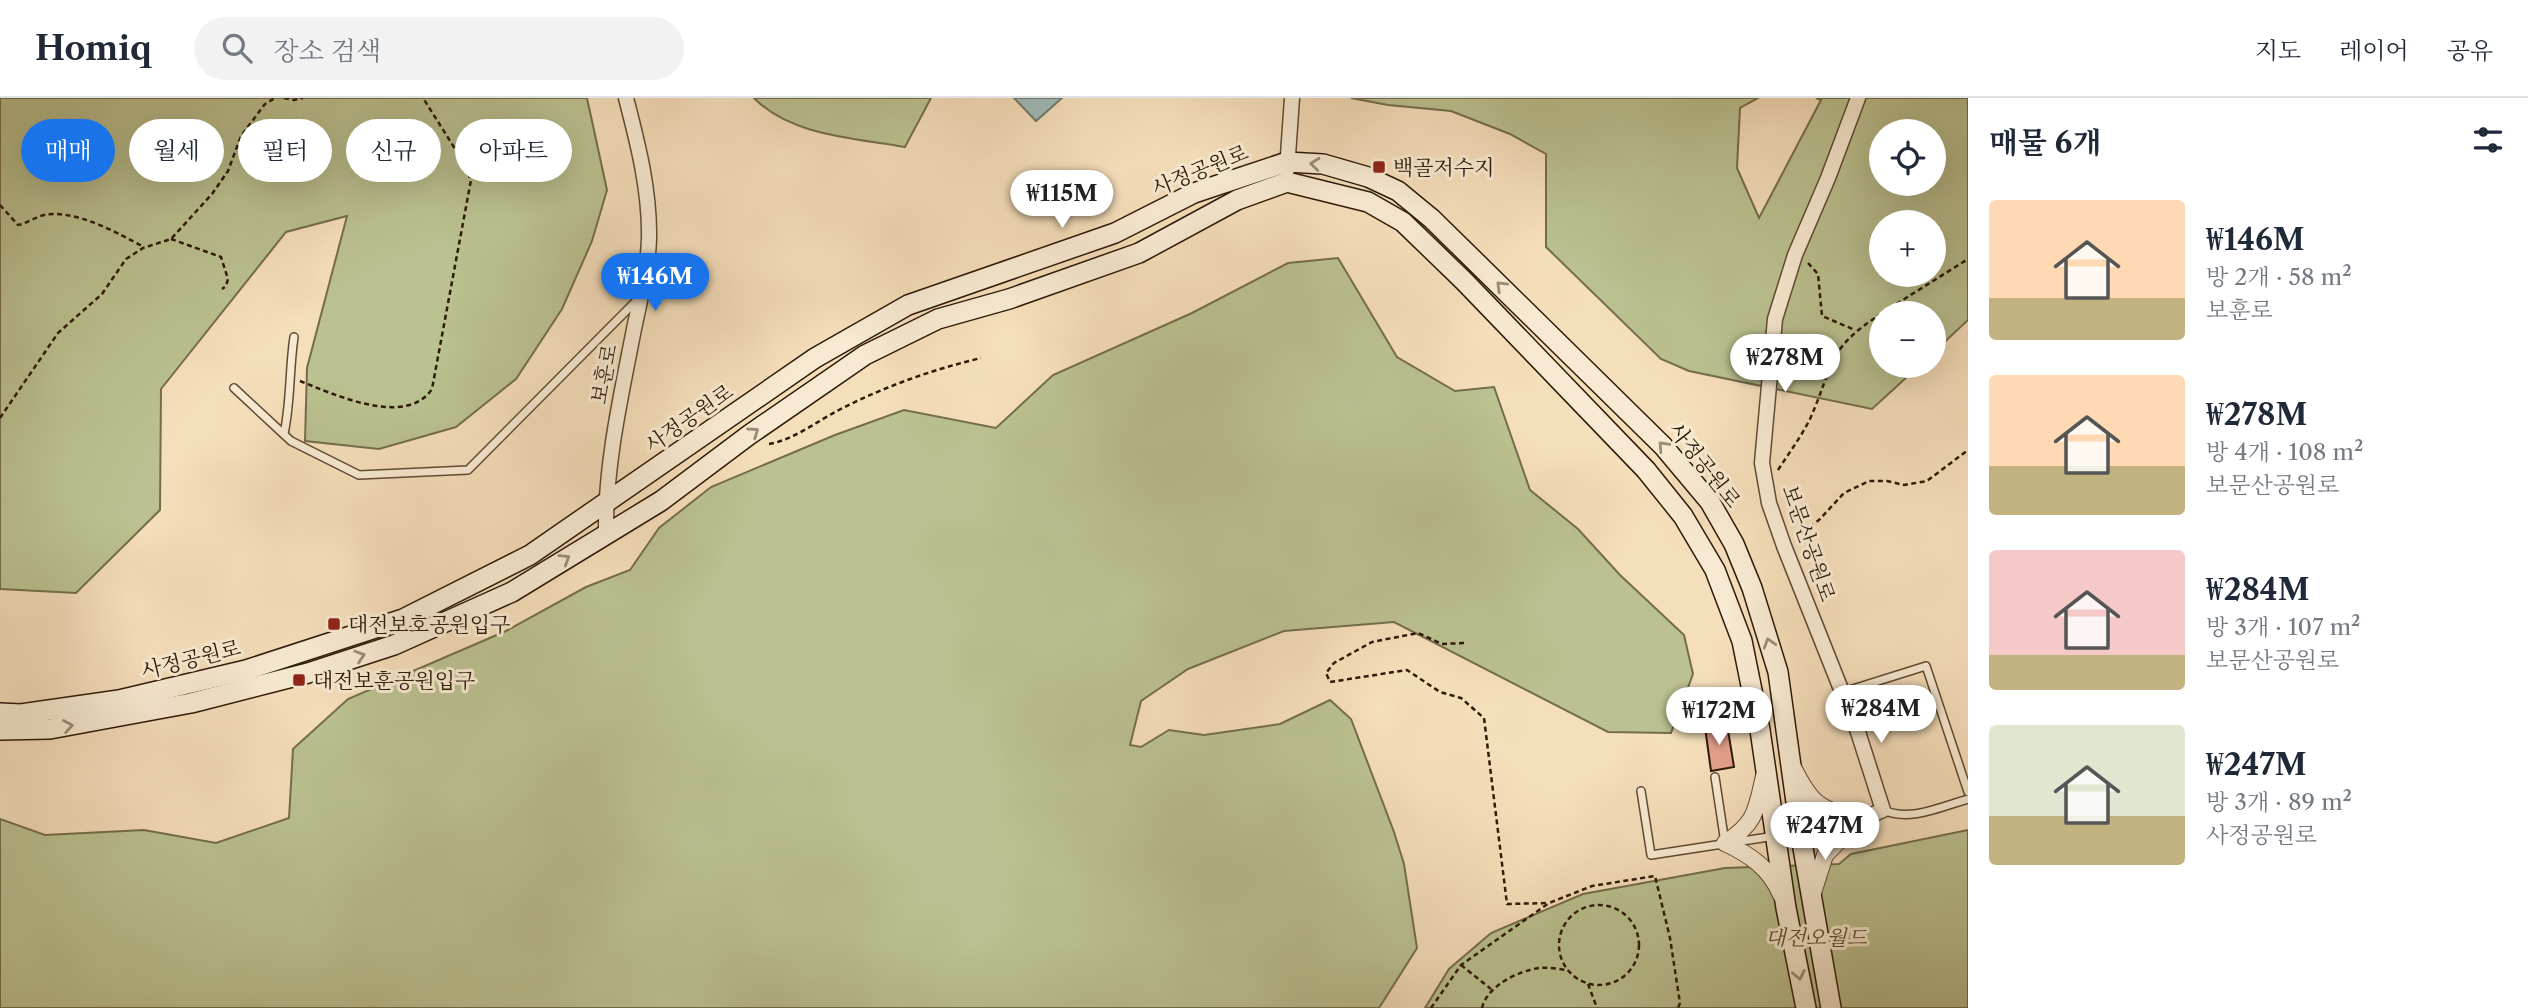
<!DOCTYPE html>
<html lang="ko">
<meta charset="utf-8">
<style>
body{margin:0;font-family:"Libre Caslon Text","Noto Serif KR",serif;background:#f2f2f3;color:#1f2937;height:100vh;display:flex;flex-direction:column;font-size:26px;white-space:nowrap}
*{box-sizing:border-box;margin:0}
p{font-size:23px;color:#747a83}
.icon{flex:none;width:38px;height:38px;fill:none;stroke:currentColor;stroke-width:2;stroke-linecap:round;stroke-linejoin:round}
.map{position:relative;flex:1;overflow:hidden}
.details{display:flex;flex-direction:column;background:#fff;width:560px}
.details>*{flex:none}
.top-card{position:absolute;left:21px;top:21px;width:665px;height:63px;display:flex;gap:14px}
.tools{position:absolute;left:1869px;top:21px;display:grid;gap:14px}
.tools a{display:grid;place-items:center;width:77px;height:77px;border-radius:50%;background:#fff;box-shadow:0 7px 28px #0002;font-size:35px}
.price{position:absolute;translate:-50% -60px;padding:0 16px;border-radius:24px;background:#fff;color:#222;font-size:23px;line-height:46px;filter:drop-shadow(0 2px 4px #0008)}
.price::after{content:'';position:absolute;left:50%;top:42px;width:21px;height:16px;margin-left:-10px;background:inherit;clip-path:polygon(0 0,100% 0,50% 100%)}
.price.on{background:#1a73e8;color:#fff}
ul{padding:0;list-style:none}
li{display:flex;align-items:center;gap:21px;height:175px;padding:0 21px}
li span{display:grid;place-items:center;flex:none;width:196px;height:140px;border-radius:7px;color:#555}
li>.icon{margin-inline-start:auto}
span .icon{width:84px;height:84px;fill:#fffc;stroke-width:1}
li b{font-size:30px}
h2{display:flex;justify-content:space-between;align-items:center;height:84px;padding:0 21px;font-size:30px}
.tag{padding:0 24px;border-radius:32px;background:#fff;box-shadow:0 7px 28px #0002;font-size:24px;line-height:63px}
.tag.on{background:#1a73e8;color:#fff}
header{display:flex;align-items:center;gap:42px;box-sizing:border-box;height:98px;padding:0 35px;background:#fff;border-bottom:2px solid #e0e1e3}
header strong{font-size:33px}
nav{display:flex;gap:38px;margin-inline-start:auto;font-size:24px}
.search{width:490px;height:63px;background:#f2f2f3;display:flex;align-items:center;gap:18px;box-sizing:border-box;padding:0 24px;border-radius:38px;color:#747a83;font-size:26px}
main{display:flex;flex:1;min-height:0}
.map>svg:first-child{display:block}
.green{fill:#bbc190;stroke:#746d4b;stroke-width:2;fill-rule:evenodd}
.water{fill:#9ebbb7;stroke:#717a70;stroke-width:2}
.building{fill:#e4a18d;stroke:#2e1906;stroke-width:2}
.lines{fill:none;stroke-linecap:round;stroke-linejoin:round}
.service-casing{stroke:#604a33;stroke-width:10}
.minor-casing{stroke:#604a33;stroke-width:17}
.tertiary-casing{stroke:#604a33;stroke-width:18}
.secondary-casing{stroke:#2e1906;stroke-width:22}
.path{stroke:#2e1906;stroke-width:2.5;stroke-dasharray:5 3.5;stroke-linecap:butt}
.service{stroke:#f8ead2;stroke-width:7}
.minor{stroke:#f8ead2;stroke-width:14}
.tertiary{stroke:#f8ead2;stroke-width:16}
.secondary{stroke:#f8ead2;stroke-width:19}
.oneway{stroke:#9d8c76}
.poi-dot{fill:#8f2418;stroke:#f8ead2;stroke-width:2.5}
.labels{text-anchor:middle;dominant-baseline:central;stroke-width:6;stroke-linejoin:round;paint-order:stroke}
.poi-label{font-size:21px;fill:#2e1906;stroke:#f8ead2;text-anchor:start}
.street-label{font-size:21px;fill:#2e1906;stroke:#f8ead2}
.park-label{font-size:21px;font-style:italic;fill:#584b2f;stroke:#f8ead2}
</style>
<header>
<strong>Homiq</strong>
<div class="search"><svg class="icon" aria-label="search" viewBox="0 0 24 24"><circle cx="10" cy="10" r="6"/><path d="M15 15l6 6"/></svg>장소 검색</div>
<nav><a>지도</a><a>레이어</a><a>공유</a></nav>
</header>
<main>
<div class="map">
<svg width="1968" height="910" viewBox="0 0 1968 910">
<rect width="100%" height="100%" fill="#f5deba"/>
<filter id="stains"><feTurbulence type="fractalNoise" baseFrequency=".00286" numOctaves="4"/><feColorMatrix values="0 0 0 0 .2 0 0 0 0 .09 0 0 0 0 .02 0 0 0 .5 -.17"/></filter>
<radialGradient id="worn" r=".72"><stop offset=".6" stop-color="#630" stop-opacity="0"/><stop offset="1" stop-color="#630" stop-opacity=".3"/></radialGradient>
<g class="green">
<path d="M0 0H587L607 92 592 143 562 211 516 281 456 329 379 351 305 343 307 270 347 118 286 134 161 291 160 412 76 495 0 491Z"/>
<path d="M754 0H931L905 49C855 40 791 38 754 0Z"/>
<path d="M1351 0H1758L1740 10 1737 70 1759 120 1821 2 1816 0H1968V222L1934 254V215H1881V268H1919L1872 311 1689 273 1661 261 1546 149V56L1510 36 1451 13 1388 7ZM1881 33H1934V86H1881ZM1881 124H1934V177H1881Z"/>
<path d="M1338 160 1397 259 1455 293 1494 289 1530 392 1578 431 1620 477 1684 537 1693 576 1671 635 1608 634 1394 524 1284 533 1188 571 1141 603 1130 647 1141 649 1169 632 1204 637 1280 626 1330 602 1351 621 1394 734 1404 766 1417 850 1379 910H0V721L45 737 144 732 216 745 289 720 293 651 348 601 506 533 586 489 630 472 659 430 711 389 835 337 904 312 996 330 1053 277 1192 215 1288 165Z"/>
<path d="M1968 732V910H1425L1449 871 1491 835 1583 796 1725 770 1839 766 1851 756Z"/>
</g>
<path class="water" d="M1014 0H1062L1036 23Z"/>
<path class="building" d="M1727 626 1734 669 1711 673 1705 629Z"/>
<g class="lines">
<g class="service-casing">
<g id="service">
<path d="M234 290 291 343 359 377 468 372 637 202"/>
<path d="M284 336C291 303 289 273 294 239"/>
<path d="M1843 594 1926 568 1968 694"/>
<path d="M1715 679 1725 745"/>
<path d="M1641 693 1651 757 1775 738"/>
<path d="M1883 712C1910 724 1940 709 1968 701"/>
</g>
</g>
<g class="minor-casing">
<g id="minor">
<path d="M1287 72 1292 0"/>
<path d="M606 436C605 367 621 298 634 231 640 202 648 171 649 141 650 93 638 46 626 0"/>
<path d="M1776 737 1860 722 1883 712 1858 634 1784 448 1769 405 1762 365 1775 221 1795 157 1828 80 1858 0"/>
</g>
</g>
<g class="tertiary-casing">
<g id="tertiary">
<path d="M1794 671C1813 709 1820 710 1860 722"/>
<path d="M1725 745C1750 757 1770 770 1781 797"/>
<path d="M1725 745C1756 725 1756 713 1764 678"/>
<path d="M1812 798 1825 757 1860 722"/>
</g>
</g>
<g class="secondary-casing">
<g id="secondary">
<path d="M0 615 21 616 119 602 246 572 403 521 530 457 815 260 908 207 1115 135 1194 95 1287 64 1323 66 1368 79 1398 93 1432 121 1663 348 1710 404 1734 446 1752 490 1778 574 1800 733 1831 910"/>
<path d="M0 632 50 631 191 605 308 575 394 547 512 494 661 403 749 337 865 257 938 221 1009 201 1139 155 1237 102 1287 84 1368 104 1403 124 1464 183 1646 372 1683 418 1715 472 1742 543 1760 632 1786 810 1806 910"/>
</g>
</g>
<g class="path">
<path d="M284 0 294 2 303 0"/>
<path d="M0 107 18 127C28 125 35 119 44 117 76 111 117 135 144 149"/>
<path d="M171 141 221 159 228 181 226 188 222 191"/>
<path d="M1808 165 1818 176 1822 218 1855 232"/>
<path d="M1882 215 1968 161"/>
<path d="M300 283C333 296 406 330 432 291L471 82 464 65 423 0"/>
<path d="M0 320 58 235 102 196 126 161 143 150 171 141 212 96 228 73 241 38 265 6 275 0"/>
<path d="M769 346C793 342 816 324 837 313 883 289 931 272 981 260"/>
<path d="M1778 372C1789 355 1801 339 1810 321 1834 267 1826 251 1881 216"/>
<path d="M1796 439 1819 422 1844 395 1869 383H1887L1904 387 1927 383 1968 352"/>
<path d="M1464 545 1442 546 1418 535 1372 544 1334 565 1326 575 1330 584 1407 572 1440 594 1461 600 1484 620 1507 806 1549 805"/>
<circle cx="1599" cy="847" r="40"/>
<path d="M1461 867 1491 891"/>
<path d="M1588 886 1597 910"/>
<path d="M1431 910 1461 867 1549 805 1592 788 1655 778 1670 840 1680 905 1678 910"/>
<path d="M1482 910C1487 888 1518 873 1539 870 1548 869 1558 871 1567 872"/>
</g>
<use href="#service" class="service"/>
<use href="#minor" class="minor"/>
<use href="#tertiary" class="tertiary"/>
<use href="#secondary" class="secondary"/>
</g>
<defs><path id="oneway-chevron" d="M-2-3.5L2.5 0L-2 3.5" fill="none" stroke-width="1.6" stroke-linecap="round" stroke-linejoin="round" transform="scale(1.75)"/></defs>
<g class="oneway">
<use href="#oneway-chevron" transform="translate(1315 66) rotate(-174)"/>
<use href="#oneway-chevron" transform="translate(1501 188) rotate(-136)"/>
<use href="#oneway-chevron" transform="translate(754 334) rotate(-35)"/>
<use href="#oneway-chevron" transform="translate(1663 348) rotate(-133)"/>
<use href="#oneway-chevron" transform="translate(565 461) rotate(-32)"/>
<use href="#oneway-chevron" transform="translate(1769 545) rotate(-107)"/>
<use href="#oneway-chevron" transform="translate(360 558) rotate(-18)"/>
<use href="#oneway-chevron" transform="translate(68 628) rotate(-10)"/>
<use href="#oneway-chevron" transform="translate(1799 877) rotate(79)"/>
</g>
<g class="poi-dot">
<rect x="1372" y="62" width="14" height="14" rx="3.5"/>
<rect x="327" y="519" width="14" height="14" rx="3.5"/>
<rect x="292" y="575" width="14" height="14" rx="3.5"/>
</g>
<g class="labels">
<g class="poi-label">
<text x="1393" y="69">백골저수지</text>
<text x="348" y="526">대전보호공원입구</text>
<text x="313" y="582">대전보훈공원입구</text>
</g>
<g class="street-label">
<text transform="translate(1200 72) rotate(-22)">사정공원로</text>
<text transform="translate(604 276) rotate(-79)">보훈로</text>
<text transform="translate(689 320) rotate(-35)">사정공원로</text>
<text transform="translate(1705 367) rotate(52)">사정공원로</text>
<text transform="translate(1809 445) rotate(71)">보문산공원로</text>
<text transform="translate(191 561) rotate(-14)">사정공원로</text>
</g>
<g class="park-label">
<text x="1816" y="839">대전오월드</text>
</g>
</g>
<rect width="100%" height="100%" filter="url(#stains)"/>
<rect width="100%" height="100%" fill="url(#worn)"/>
</svg>
<div class="tools">
<a><svg class="icon" aria-label="locate" viewBox="0 0 24 24"><circle cx="12" cy="12" r="6"/><path d="M12 2v4M12 18v4M2 12h4M18 12h4"/></svg></a>
<a>+</a>
<a>−</a>
</div>
<b class="price" style="left:1062px;top:132px">₩115M</b>
<b class="price on" style="left:655px;top:215px">₩146M</b>
<b class="price" style="left:1785px;top:296px">₩278M</b>
<b class="price" style="left:1881px;top:647px">₩284M</b>
<b class="price" style="left:1719px;top:649px">₩172M</b>
<b class="price" style="left:1825px;top:764px">₩247M</b>
<div class="top-card">
<a class="tag on">매매</a>
<a class="tag">월세</a>
<a class="tag">필터</a>
<a class="tag">신규</a>
<a class="tag">아파트</a>
</div>
</div>
<section class="details">
<h2>매물 6개<svg class="icon" aria-label="filters" viewBox="0 0 24 24"><path d="M4 7h16M4 17h16"/><circle cx="9" cy="7" r="2"/><circle cx="15" cy="17" r="2"/></svg></h2>
<ul>
<li><span style="background:linear-gradient(#ffd9b3 70%,#c2b280 0)"><svg class="icon" aria-label="home" viewBox="0 0 24 24"><path d="M3 11l9-7 9 7M6 9v11h12V9"/></svg></span><div><b>₩146M</b><p>방 2개 · 58 m²</p><p>보훈로</p></div></li>
<li><span style="background:linear-gradient(#ffd9b3 65%,#c2b280 0)"><svg class="icon" aria-label="home" viewBox="0 0 24 24"><path d="M3 11l9-7 9 7M6 9v11h12V9"/></svg></span><div><b>₩278M</b><p>방 4개 · 108 m²</p><p>보문산공원로</p></div></li>
<li><span style="background:linear-gradient(#f6c9c9 75%,#c2b280 0)"><svg class="icon" aria-label="home" viewBox="0 0 24 24"><path d="M3 11l9-7 9 7M6 9v11h12V9"/></svg></span><div><b>₩284M</b><p>방 3개 · 107 m²</p><p>보문산공원로</p></div></li>
<li><span style="background:linear-gradient(#dfe7d0 65%,#c2b280 0)"><svg class="icon" aria-label="home" viewBox="0 0 24 24"><path d="M3 11l9-7 9 7M6 9v11h12V9"/></svg></span><div><b>₩247M</b><p>방 3개 · 89 m²</p><p>사정공원로</p></div></li>
</ul>
</section>
</main>
